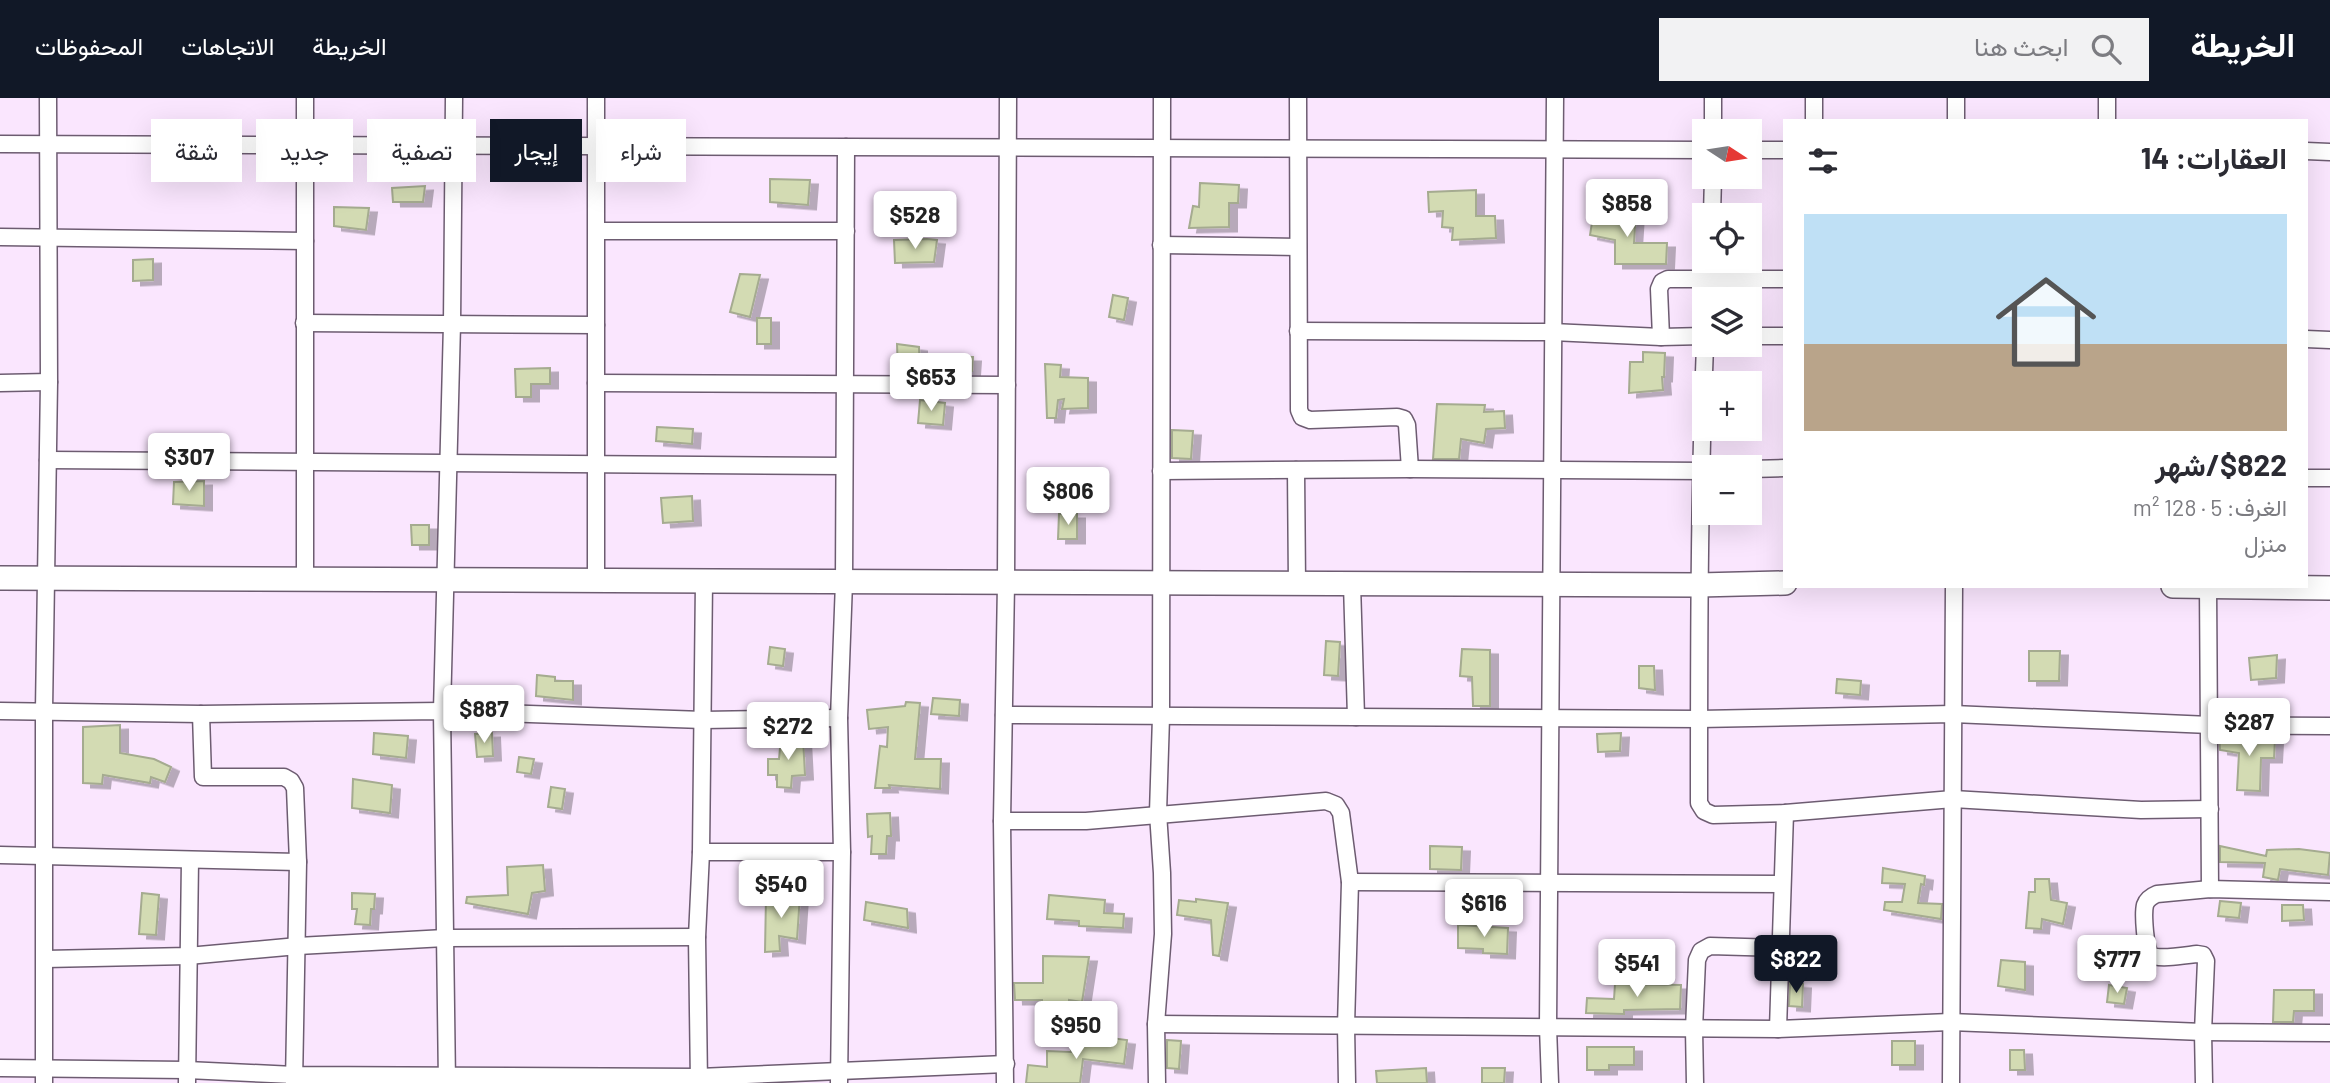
<!DOCTYPE html>
<html lang="ar">
<meta charset="utf-8">
<style>
body{margin:0;font-family:Barlow,Vazirmatn,sans-serif;background:#f2f2f3;color:#2b2b33;direction:rtl;height:100vh;display:flex;flex-direction:column;font-size:26px;white-space:nowrap}
*{box-sizing:border-box;margin:0}
p{font-size:23px;color:#7c7c81}
.icon{flex:none;width:38px;height:38px;fill:none;stroke:currentColor;stroke-width:2;stroke-linecap:round;stroke-linejoin:round}
.map{position:relative;flex:1;overflow:hidden;direction:ltr}
.sheet{position:absolute;left:1783px;top:21px;width:525px;height:469px;display:flex;flex-direction:column;background:#fff;border-radius:0px;box-shadow:0 7px 28px #0002;direction:rtl}
.sheet>*{flex:none}
.top-card{position:absolute;left:21px;top:21px;width:665px;height:63px;direction:rtl;display:flex;gap:14px}
.needle{width:46px;rotate:102deg}
.controls{position:absolute;left:1692px;top:21px;display:grid;gap:14px}
.controls a{display:grid;place-items:center;width:70px;height:70px;border-radius:0px;background:#fff;box-shadow:0 7px 28px #0002;font-size:35px}
.price{position:absolute;translate:-50% -60px;padding:0 16px;border-radius:7px;background:#fff;color:#222;font-size:23px;line-height:46px;filter:drop-shadow(0 2px 4px #0008)}
.price::after{content:'';position:absolute;left:50%;top:42px;width:21px;height:16px;margin-left:-10px;background:inherit;clip-path:polygon(0 0,100% 0,50% 100%)}
.price.current{background:#111827;color:#fff}
ul{padding:0;list-style:none}
li{display:grid;align-content:center;gap:14px;height:371px;padding:0 21px}
li span{display:grid;place-items:center;height:217px;border-radius:0px;color:#555}
li>.icon{margin-inline-start:auto}
span .icon{width:126px;height:126px;fill:#fffc;stroke-width:1}
li b{font-size:30px}
h2{display:flex;justify-content:space-between;align-items:center;height:84px;padding:0 21px;font-size:30px}
.chip{padding:0 24px;border-radius:0px;background:#fff;box-shadow:0 7px 28px #0002;font-size:24px;line-height:63px}
.chip.current{background:#111827;color:#fff}
header{display:flex;align-items:center;gap:42px;box-sizing:border-box;height:98px;padding:0 35px;background:#111827;color:#fff}
header strong{font-size:33px}
nav{display:flex;gap:38px;margin-inline-start:auto;font-size:24px}
.search{width:490px;height:63px;background:#f2f2f3;display:flex;align-items:center;gap:18px;box-sizing:border-box;padding:0 24px;border-radius:0px;color:#7c7c81;font-size:26px}
.map>svg:first-child{display:block}
.building{fill:#d3dbb3;stroke:#a5ab90;stroke-width:2;filter:url(#shadow)}
.lines{fill:none;stroke-linecap:round;stroke-linejoin:round}
.street-casing{stroke:#6d5c71;stroke-width:19}
.secondary-casing{stroke:#6d5c71;stroke-width:26}
.street{stroke:#fff;stroke-width:16}
.secondary{stroke:#fff;stroke-width:23}
</style>
<header>
<strong>الخريطة</strong>
<div class="search"><svg class="icon" aria-label="search" viewBox="0 0 24 24"><circle cx="10" cy="10" r="6"/><path d="M15 15l6 6"/></svg>ابحث هنا</div>
<nav><a>الخريطة</a><a>الاتجاهات</a><a>المحفوظات</a></nav>
</header>
<div class="map">
<svg width="2330" height="985" viewBox="0 0 2330 985">
<defs>
<filter id="shadow"><feDropShadow dx="8" dy="4.5" stdDeviation="0" flood-color="#0004"/></filter>
</defs>
<rect width="100%" height="100%" fill="#fae6fe"/>
<g class="building">
<path d="M770 81 810 82 808 107 770 104Z"/>
<path d="M1200 85 1239 87 1238 105H1229V129L1189 130 1193 108 1199 109Z"/>
<path d="M425 88 423 104H393L392 90Z"/>
<path d="M1476 92V118H1495L1496 140 1452 142 1453 130 1442 129 1443 113 1429 114 1428 94Z"/>
<path d="M334 109 369 110 366 132 334 128Z"/>
<path d="M1594 112 1636 114 1634 145H1667L1666 166H1615V142L1590 137Z"/>
<path d="M927 141 937 142 934 164 895 165 894 142Z"/>
<path d="M153 161V182L133 183V162Z"/>
<path d="M740 176 760 177 750 219 730 214Z"/>
<path d="M1113 197 1128 200 1124 222 1109 219Z"/>
<rect x="757" y="220" width="14" height="26"/>
<path d="M897 246 919 249 920 276H898Z"/>
<path d="M1643 254 1665 255 1664 279H1662L1663 292 1629 295 1630 264H1643Z"/>
<path d="M954 259H973L972 273H954Z"/>
<path d="M1045 266 1061 267 1060 279 1088 280V310L1062 311 1064 301 1058 302 1056 320H1047Z"/>
<path d="M550 270V286H531V299H516L515 271Z"/>
<path d="M920 302 945 305 943 327 918 325Z"/>
<path d="M1437 306 1485 307 1484 314 1504 313 1505 330 1486 331 1484 345 1461 341 1459 361H1433Z"/>
<path d="M657 329 693 331 692 346 656 343Z"/>
<path d="M1172 332 1193 333 1191 361 1172 360Z"/>
<path d="M204 383V408L173 406 174 384Z"/>
<path d="M692 398 693 423 663 425 661 400Z"/>
<path d="M1059 416H1077V441H1058Z"/>
<path d="M411 427H429V447H412Z"/>
<path d="M1326 543 1340 544 1338 578 1324 577Z"/>
<path d="M770 549 785 551 783 568 768 566Z"/>
<path d="M1462 551 1490 552V608H1473L1472 579 1460 578Z"/>
<path d="M2029 553H2060L2059 583H2029Z"/>
<path d="M2277 557 2276 580 2251 582 2249 560Z"/>
<path d="M1639 568H1654L1655 592 1639 590Z"/>
<path d="M537 577 555 579V583H573V602L536 598Z"/>
<path d="M1837 581 1861 583 1860 597 1836 595Z"/>
<path d="M933 600 960 602 959 618 931 616Z"/>
<path d="M906 604 920 605 915 661H941L940 691 889 687 890 690H875L880 648 887 649 888 629 869 631 867 612 905 608Z"/>
<path d="M120 627V655L154 661 171 669 165 684 151 679 150 685 103 677 102 686 83 685V629Z"/>
<path d="M374 635 408 638 406 660 373 656Z"/>
<path d="M492 635 493 658 477 659 475 636Z"/>
<path d="M1621 635 1620 653 1598 654 1597 636Z"/>
<path d="M2219 638 2275 641 2274 660H2261L2260 693 2237 692 2239 655 2220 652Z"/>
<path d="M781 639 803 640 805 677 792 678 791 690 777 689V677H768V661H779Z"/>
<path d="M519 659 534 661 531 676 517 674Z"/>
<path d="M353 681 392 687 390 715 352 710Z"/>
<path d="M551 689 565 691 562 711 548 709Z"/>
<path d="M890 715 891 738H887L886 756H871L872 738 868 739 867 716Z"/>
<path d="M1430 748 1462 749 1461 772 1430 771Z"/>
<path d="M2220 748 2266 758 2267 752 2299 751 2330 755 2328 777 2280 771 2278 782 2263 779 2265 765 2220 764Z"/>
<path d="M543 767 545 793 532 795 528 816 466 805 467 799 508 797 507 769Z"/>
<path d="M1883 770 1925 778 1924 787 1921 786 1918 805 1942 806 1941 821 1884 812 1885 804H1902L1905 786 1882 785Z"/>
<path d="M2035 781H2049L2051 802 2067 805 2063 826 2042 821 2041 831 2026 830 2029 794H2035Z"/>
<path d="M142 795 159 797 156 837 139 836Z"/>
<path d="M352 795 375 796 374 811H371L370 827 355 826 357 811H352Z"/>
<path d="M800 797 797 841 779 838 780 853 765 854 766 798Z"/>
<path d="M1049 797 1105 802 1104 815 1124 816 1123 830 1079 828V823L1047 821Z"/>
<path d="M1196 801 1228 805 1219 858 1213 857 1211 822 1177 817 1179 802 1196 804Z"/>
<path d="M2220 803 2241 805 2239 820 2218 818Z"/>
<path d="M866 804 907 811 908 830 864 822Z"/>
<path d="M2282 807H2303L2304 822 2282 823Z"/>
<path d="M1458 827 1508 830 1507 856 1483 855V851L1458 850Z"/>
<path d="M1043 858 1089 859 1082 904 1069 902V915L1042 914V902H1015L1014 885H1043Z"/>
<path d="M2001 862 2025 864V892L1998 888Z"/>
<path d="M1790 885 1803 886 1802 909 1789 908Z"/>
<path d="M1615 886 1681 887 1680 911 1624 912V916L1586 915 1587 900 1614 901Z"/>
<path d="M2109 887 2127 890 2124 906 2107 904Z"/>
<path d="M2274 892H2314V913H2294L2293 924H2273Z"/>
<path d="M1103 939 1127 942 1124 966 1083 961 1080 985H1026L1028 967 1047 969V953L1071 954 1072 943 1102 946Z"/>
<path d="M1167 942 1181 943 1179 971 1167 970Z"/>
<rect x="1892" y="943" width="23" height="24"/>
<path d="M1587 949H1634V967H1609V972H1587Z"/>
<path d="M2010 952H2024L2025 972H2010Z"/>
<path d="M1426 970 1427 985H1377L1376 973Z"/>
<path d="M1482 970H1505L1504 985H1482Z"/>
</g>
<g class="lines">
<g class="street-casing">
<g id="street">
<path d="M596 0V483"/>
<path d="M1298 0 1299 312 1302 319 1310 322 1397 319 1404 321 1407 327 1410 371"/>
<path d="M1713 0V33"/>
<path d="M2107 0V23"/>
<path d="M1814 23V0"/>
<path d="M1956 23V0"/>
<path d="M0 46 1704 52"/>
<path d="M1750 52H1785"/>
<path d="M2306 53 2330 54"/>
<path d="M1712 117 1713 79"/>
<path d="M597 133H846"/>
<path d="M0 139 305 143"/>
<path d="M1161 147 1298 149"/>
<path d="M304 225 596 227"/>
<path d="M1298 233 1552 234 1661 239 1704 238"/>
<path d="M1750 238H1785"/>
<path d="M1661 239 1659 191 1662 184 1668 181H1785"/>
<path d="M2306 241 2330 242"/>
<path d="M1705 247C1699 400 1699 552 1699 705L1704 713 1713 717 1785 715 1953 701 2141 712 2210 711"/>
<path d="M0 285 49 284"/>
<path d="M596 285 1007 287"/>
<path d="M48 362 844 368"/>
<path d="M1750 371 1785 370"/>
<path d="M1296 372 1297 486"/>
<path d="M1161 373 1410 371 1704 373"/>
<path d="M2306 380H2330"/>
<path d="M305 482V0"/>
<path d="M1352 486 1356 619"/>
<path d="M2208 488 2210 791"/>
<path d="M0 613 201 616 442 613 703 622 839 620"/>
<path d="M201 616 203 679H284L291 683 295 690 298 764 294 985"/>
<path d="M1004 617 1699 621 1953 616 2210 627 2330 628"/>
<path d="M1002 723H1086L1326 703 1336 707 1341 715 1350 784 1346 928 1347 985"/>
<path d="M701 754H842"/>
<path d="M0 757 298 764"/>
<path d="M1350 784 1782 786"/>
<path d="M45 861 188 858 298 848 445 840 697 839"/>
<path d="M1156 926 1778 931 1950 924 2203 934 2330 935"/>
<path d="M1778 931 1785 715"/>
<path d="M0 970 187 972 294 977 699 979 1006 966"/>
<path d="M44 985V612L49 284 48 0"/>
<path d="M187 985 190 762"/>
<path d="M447 985 442 613 452 226 454 0"/>
<path d="M699 985 697 839 701 754 704 483"/>
<path d="M839 985 842 754 839 620 844 484 846 49"/>
<path d="M1005 985 1002 723 1006 485 1008 0"/>
<path d="M1157 985 1156 926 1163 836 1162 775 1158 715 1161 619 1162 0"/>
<path d="M1550 985 1548 929 1555 0"/>
<path d="M1695 985 1694 931 1697 862 1701 853 1710 848 1782 850"/>
<path d="M1951 985 1954 488"/>
<path d="M2204 985 2203 934 2206 863 2203 857 2197 856C2187 857 2159 862 2151 857 2145 853 2143 815 2145 807 2147 801 2152 798 2157 796L2210 791 2330 794"/>
</g>
</g>
<g class="secondary-casing">
<g id="secondary">
<path d="M0 480 1699 487 1785 485"/>
<path d="M2173 488 2330 490"/>
</g>
</g>
<use href="#street" class="street"/>
<use href="#secondary" class="secondary"/>
</g>
</svg>
<div class="controls">
<a><svg class="needle" viewBox="-14 -14 28 28"><path d="M0-13l5 13h-10z" fill="#e53935"/><path d="M0 13l5-13h-10z" fill="#7c7c81"/></svg></a>
<a><svg class="icon" aria-label="locate" viewBox="0 0 24 24"><circle cx="12" cy="12" r="6"/><path d="M12 2v4M12 18v4M2 12h4M18 12h4"/></svg></a>
<a><svg class="icon" aria-label="layers" viewBox="0 0 24 24"><path d="M12 4l9 5-9 5-9-5zM3 14l9 5 9-5"/></svg></a>
<a>+</a>
<a>−</a>
</div>
<b class="price" style="left:1627px;top:141px">$858</b>
<b class="price" style="left:915px;top:153px">$528</b>
<b class="price" style="left:931px;top:315px">$653</b>
<b class="price" style="left:189px;top:395px">$307</b>
<b class="price" style="left:1068px;top:429px">$806</b>
<b class="price" style="left:484px;top:647px">$887</b>
<b class="price" style="left:2249px;top:660px">$287</b>
<b class="price" style="left:788px;top:664px">$272</b>
<b class="price" style="left:781px;top:822px">$540</b>
<b class="price" style="left:1484px;top:841px">$616</b>
<b class="price current" style="left:1796px;top:897px">$822</b>
<b class="price" style="left:2117px;top:897px">$777</b>
<b class="price" style="left:1637px;top:901px">$541</b>
<b class="price" style="left:1076px;top:963px">$950</b>
<div class="top-card">
<a class="chip">شراء</a>
<a class="chip current">إيجار</a>
<a class="chip">تصفية</a>
<a class="chip">جديد</a>
<a class="chip">شقة</a>
</div>
<section class="sheet">
<h2>العقارات: 14<svg class="icon" aria-label="filters" viewBox="0 0 24 24"><path d="M4 7h16M4 17h16"/><circle cx="9" cy="7" r="2"/><circle cx="15" cy="17" r="2"/></svg></h2>
<ul>
<li><span style="background:linear-gradient(#bfe0f5 60%,#b9a48a 0)"><svg class="icon" aria-label="home" viewBox="0 0 24 24"><path d="M3 11l9-7 9 7M6 9v11h12V9"/></svg></span><div><b>$822/شهر</b><p>الغرف: 5 · 128 m²</p><p>منزل</p></div></li>
</ul>
</section>
</div>
